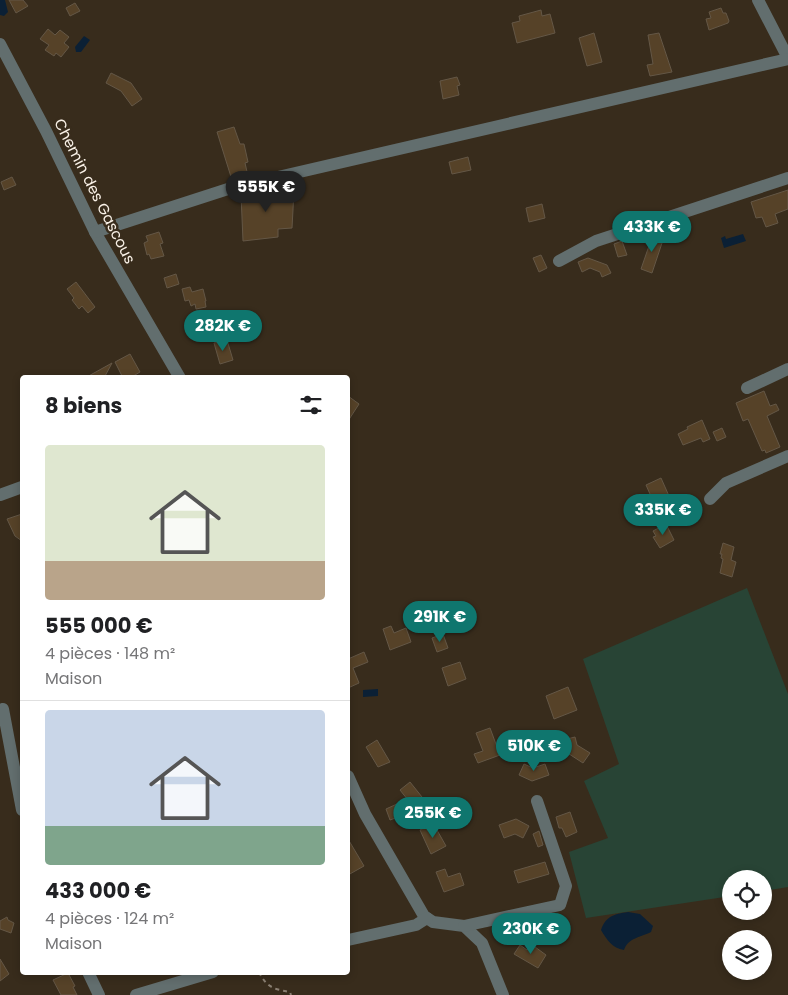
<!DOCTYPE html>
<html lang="fr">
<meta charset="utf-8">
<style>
body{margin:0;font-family:Poppins,sans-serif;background:#f2f2f2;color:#202124;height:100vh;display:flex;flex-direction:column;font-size:19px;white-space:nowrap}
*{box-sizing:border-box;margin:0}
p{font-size:16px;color:#757577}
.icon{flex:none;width:28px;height:28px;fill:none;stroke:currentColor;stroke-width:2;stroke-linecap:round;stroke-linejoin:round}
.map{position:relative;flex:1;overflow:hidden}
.side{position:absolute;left:20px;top:375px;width:330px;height:600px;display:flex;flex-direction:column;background:#fff;border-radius:5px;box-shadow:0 2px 8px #0003}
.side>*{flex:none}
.controls{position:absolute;left:722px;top:870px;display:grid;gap:10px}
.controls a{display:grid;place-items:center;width:50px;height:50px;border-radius:50%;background:#fff;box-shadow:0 2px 8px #0003;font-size:25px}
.price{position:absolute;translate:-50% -42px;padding:0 11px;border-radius:18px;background:#0f766e;color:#fff;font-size:16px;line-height:32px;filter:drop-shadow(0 1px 2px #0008)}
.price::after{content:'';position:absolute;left:50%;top:30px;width:15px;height:11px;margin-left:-8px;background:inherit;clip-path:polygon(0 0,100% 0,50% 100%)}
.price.selected{background:#222;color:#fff}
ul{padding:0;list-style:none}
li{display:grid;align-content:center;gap:10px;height:265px;padding:0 25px}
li+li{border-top:1px solid #e0e0e0}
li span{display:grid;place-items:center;height:155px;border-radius:5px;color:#555}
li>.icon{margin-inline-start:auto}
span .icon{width:90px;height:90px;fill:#fffc;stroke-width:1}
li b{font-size:21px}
h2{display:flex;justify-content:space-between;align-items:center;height:60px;padding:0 25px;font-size:21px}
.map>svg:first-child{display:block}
.green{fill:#284435}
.water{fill:#0b2035}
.building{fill:#564228;stroke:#645746}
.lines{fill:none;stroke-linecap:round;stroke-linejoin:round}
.path{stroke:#8a7f72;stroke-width:2;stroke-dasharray:4 4;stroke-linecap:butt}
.minor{stroke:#626e6e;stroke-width:12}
.labels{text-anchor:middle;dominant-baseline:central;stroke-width:5;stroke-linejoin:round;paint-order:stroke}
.street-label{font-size:15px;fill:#f9f1e7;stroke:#382c1c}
</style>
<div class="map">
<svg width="788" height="995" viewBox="0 0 788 995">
<rect width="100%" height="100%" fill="#382c1c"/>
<path class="green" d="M747 588 788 694V887L764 891V879H731V896L586 918 569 852 608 838 584 781 619 764 583 659Z"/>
<g class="water">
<path d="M0 0H5L8 12 4 16 0 15Z"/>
<path d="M84 36 90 40 81 52H76L75 47Z"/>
<path d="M743 234 746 241 724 248 721 238 725 236 726 239Z"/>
<path d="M378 689V696L363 697V690Z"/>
<path d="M628 912 640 914 653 926 651 932C641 937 628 938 624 950 612 948 607 940 601 930 606 916 614 914 628 912Z"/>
</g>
<g class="building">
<path d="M9 0H23L28 6 16 13Z"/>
<path d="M75 3 80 11 70 16 66 8Z"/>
<path d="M721 8 723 13H726L729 21 728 23 709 30 706 19 711 18 709 12Z"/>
<path d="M541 10 542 16 550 14 555 33 517 43 512 23 520 21 519 16Z"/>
<path d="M48 29 55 35 60 30 69 37 64 43 69 47 61 57 56 53 54 56 45 50 49 45 40 39Z"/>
<path d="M594 33 602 62 587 66 579 38Z"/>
<path d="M659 33 672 72 650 76 647 65 653 64 648 35Z"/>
<path d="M111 73 131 83 142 99 132 106 121 91 106 83Z"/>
<path d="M457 77 460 85 457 86 459 95 443 99 440 81Z"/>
<path d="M234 127 240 144H244L248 162 245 163 248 176 232 180 217 132Z"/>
<path d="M468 157 471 170 452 174 449 162Z"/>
<path d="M12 177 16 185 4 190 1 182Z"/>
<path d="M265 188 294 191 292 228 278 229V237L243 241 241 194Z"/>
<path d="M788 190V209L775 214 778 223 766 227 762 217 756 218 751 202Z"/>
<path d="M542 204 545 218 529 222 526 208Z"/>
<path d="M159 232 163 243 160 244 164 256 151 259 149 254 147 255 144 243 148 241 146 236Z"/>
<path d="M648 235 663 240 652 273 641 269 650 243 645 242Z"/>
<path d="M622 241 627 255 618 257 614 244Z"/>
<path d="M541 255 547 268 539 272 533 258Z"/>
<path d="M588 258 607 265 611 273 602 277 600 272 590 268 582 272 578 262Z"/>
<path d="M176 274 179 284 167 288 164 278Z"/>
<path d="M76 282 95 307 88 313 82 306 79 309 72 300 74 298 67 289Z"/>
<path d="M190 287 192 292 203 289 206 301H205L206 307 196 309 195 304 191 306 189 300 185 301 182 289Z"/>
<path d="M227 340 233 360 220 364 214 343Z"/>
<path d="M130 354 140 372 130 378H123L115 362Z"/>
<path d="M112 363 104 378H85Z"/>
<path d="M764 391 770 406 776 404 779 410 767 416 780 447 766 453 765 450 762 451 748 419 743 421 736 403Z"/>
<path d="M348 396 359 404 348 421Z"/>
<path d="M702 420 710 439 703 442 701 438 683 445 678 434 688 429 687 427Z"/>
<path d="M722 428 726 437 717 441 713 432Z"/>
<path d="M661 478 669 496 654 503 646 485Z"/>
<path d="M22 514V541L15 536 7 519Z"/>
<path d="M666 524 674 540 660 548 653 537 656 536 653 531Z"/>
<path d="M723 543 734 547 731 560 736 562 732 577 720 573 723 559 721 558 722 554H720Z"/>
<path d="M391 626 394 633 406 628 411 642 390 650 383 629Z"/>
<path d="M443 634 448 648 437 652 432 638Z"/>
<path d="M364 652 368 662 353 668 359 683 348 688V656V659Z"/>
<path d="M460 662 466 679 448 686 442 668Z"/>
<path d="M568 687 577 710 554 719 546 696Z"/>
<path d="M490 728 500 755 478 763 474 754 483 751 476 733Z"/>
<path d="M575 737 577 745 590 753 583 763 566 752 563 740Z"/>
<path d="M377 740 390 762 378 767 366 747Z"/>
<path d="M524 764 533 768 545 764 549 775 532 781 519 775Z"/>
<path d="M410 782 426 802 416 810 400 790Z"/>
<path d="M397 804 401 816 390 820 386 809Z"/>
<path d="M570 812 577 832 566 837 562 828H559L556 817Z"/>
<path d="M516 819 529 826 523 838 515 834 504 838 499 825Z"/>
<path d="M433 823 446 846 431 854 420 830Z"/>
<path d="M539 831 543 845 538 847 533 834Z"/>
<path d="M348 839 364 866 348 875Z"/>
<path d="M545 862 549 874 518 883 514 871Z"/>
<path d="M445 869 448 877 460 873 464 885 444 892 436 872Z"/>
<path d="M7 917 8 920 14 923 11 933 0 929V921Z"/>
<path d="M531 944 546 955 538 968 514 954 520 945 527 950Z"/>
<path d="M0 959 9 974 0 981Z"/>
<path d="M68 973 75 986 73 987 77 995H61L53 980Z"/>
</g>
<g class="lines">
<path class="path" d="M259 972C267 988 274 989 290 992L291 995"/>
<g class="minor">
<path d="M758 0 788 58"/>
<path d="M0 44 46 131 95 232 180 378"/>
<path d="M95 232 228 189 265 180 788 59"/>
<path d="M559 261 596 241 788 178"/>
<path d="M747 388 788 369"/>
<path d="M0 495 22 487"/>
<path d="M710 499 726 483 788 456"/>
<path d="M3 709 22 810"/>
<path d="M348 776 365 814 424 916 433 922 464 926 482 943 503 995"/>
<path d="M464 926 560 905 566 886 537 801"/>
<path d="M348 940 416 925 427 918"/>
<path d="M88 972 99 995"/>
<path d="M136 995 213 972"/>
</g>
</g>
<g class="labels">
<g class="street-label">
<text transform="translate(95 191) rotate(63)">Chemin des Gascous</text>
</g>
</g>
</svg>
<div class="controls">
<a><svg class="icon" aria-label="locate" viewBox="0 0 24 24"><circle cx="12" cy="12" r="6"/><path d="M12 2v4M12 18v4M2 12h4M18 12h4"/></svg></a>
<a><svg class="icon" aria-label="layers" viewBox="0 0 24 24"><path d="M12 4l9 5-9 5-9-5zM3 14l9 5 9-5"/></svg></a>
</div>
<b class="price selected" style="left:266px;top:213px">555K €</b>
<b class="price" style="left:652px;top:253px">433K €</b>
<b class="price" style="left:223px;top:352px">282K €</b>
<b class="price" style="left:663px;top:536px">335K €</b>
<b class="price" style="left:440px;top:643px">291K €</b>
<b class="price" style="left:534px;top:772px">510K €</b>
<b class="price" style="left:433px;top:839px">255K €</b>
<b class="price" style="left:531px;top:955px">230K €</b>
<section class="side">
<h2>8 biens<svg class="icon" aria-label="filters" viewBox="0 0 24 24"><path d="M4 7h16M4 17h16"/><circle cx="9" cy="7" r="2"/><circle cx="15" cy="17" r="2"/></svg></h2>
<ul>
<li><span style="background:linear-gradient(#dfe7d0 75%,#b9a48a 0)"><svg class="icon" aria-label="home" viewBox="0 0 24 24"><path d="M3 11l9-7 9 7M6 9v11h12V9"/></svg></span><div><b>555 000 €</b><p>4 pièces · 148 m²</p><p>Maison</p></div></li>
<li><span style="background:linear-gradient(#c9d6e8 75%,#7fa58c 0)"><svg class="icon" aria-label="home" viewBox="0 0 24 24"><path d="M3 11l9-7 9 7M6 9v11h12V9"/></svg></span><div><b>433 000 €</b><p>4 pièces · 124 m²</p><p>Maison</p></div></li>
</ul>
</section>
</div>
